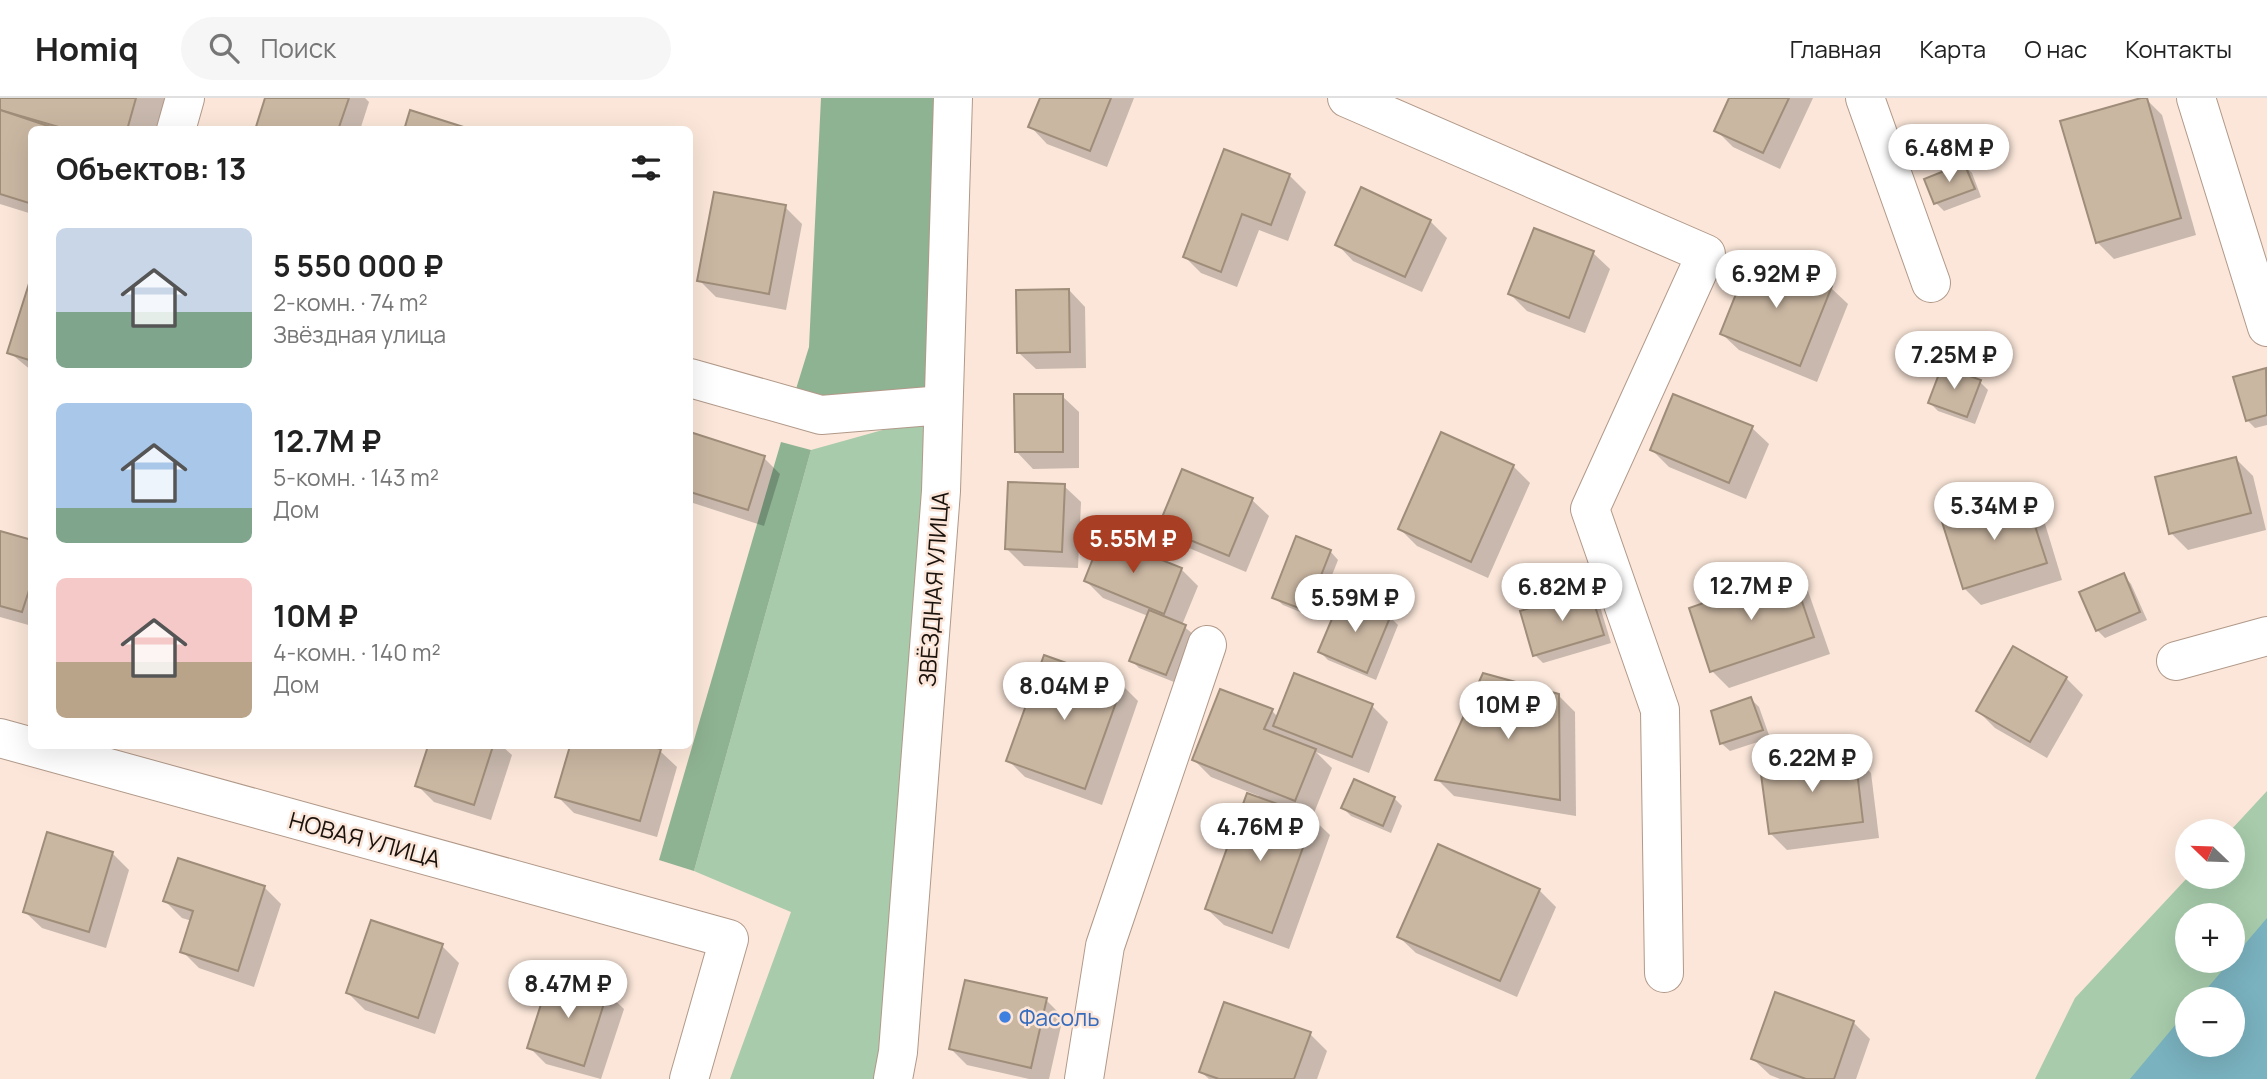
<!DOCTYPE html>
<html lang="ru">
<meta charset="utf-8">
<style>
body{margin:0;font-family:Manrope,sans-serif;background:#f6f6f6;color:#222;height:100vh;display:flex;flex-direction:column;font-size:26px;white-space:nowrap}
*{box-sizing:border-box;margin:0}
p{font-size:23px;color:#767676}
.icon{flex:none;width:38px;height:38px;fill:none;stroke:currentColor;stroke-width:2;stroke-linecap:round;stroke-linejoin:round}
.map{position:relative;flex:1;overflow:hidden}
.details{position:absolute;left:28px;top:28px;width:665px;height:623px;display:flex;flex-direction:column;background:#fff;border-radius:10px;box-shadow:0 7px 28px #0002}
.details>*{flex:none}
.needle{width:46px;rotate:293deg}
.tools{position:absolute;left:2175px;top:721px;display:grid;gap:14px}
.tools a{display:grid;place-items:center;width:70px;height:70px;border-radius:50%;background:#fff;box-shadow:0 7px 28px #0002;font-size:35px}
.price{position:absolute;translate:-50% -60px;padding:0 16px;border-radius:24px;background:#fff;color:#222;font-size:23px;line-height:46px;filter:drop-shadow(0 2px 4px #0008)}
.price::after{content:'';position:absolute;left:50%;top:42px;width:21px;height:16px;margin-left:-10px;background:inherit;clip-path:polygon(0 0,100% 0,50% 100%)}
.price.selected{background:#a83f24;color:#fff}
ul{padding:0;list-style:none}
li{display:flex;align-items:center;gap:21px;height:175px;padding:0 28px}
li span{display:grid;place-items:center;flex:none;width:196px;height:140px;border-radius:10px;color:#555}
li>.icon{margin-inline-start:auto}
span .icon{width:84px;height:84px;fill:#fffc;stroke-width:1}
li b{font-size:30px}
h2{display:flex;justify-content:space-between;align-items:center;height:84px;padding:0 28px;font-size:30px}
header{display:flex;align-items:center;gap:42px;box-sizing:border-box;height:98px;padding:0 35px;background:#fff;border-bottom:2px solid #e0e0e0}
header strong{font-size:33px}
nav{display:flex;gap:38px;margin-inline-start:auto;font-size:24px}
.search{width:490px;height:63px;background:#f6f6f6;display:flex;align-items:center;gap:18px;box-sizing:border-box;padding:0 24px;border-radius:38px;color:#767676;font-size:26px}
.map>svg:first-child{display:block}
.green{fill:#a7cbab;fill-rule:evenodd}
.forest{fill:#8eb392}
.water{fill:#7ab2bf}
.shadow{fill:#0003}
.building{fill:#cab7a2;stroke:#9f8d79;stroke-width:2}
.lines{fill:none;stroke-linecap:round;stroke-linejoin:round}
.minor-casing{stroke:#b19989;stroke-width:40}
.minor{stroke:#fff;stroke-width:38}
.shop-dot{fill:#3f7fe0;stroke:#fbe6d9;stroke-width:2.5}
.labels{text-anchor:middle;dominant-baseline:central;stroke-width:5;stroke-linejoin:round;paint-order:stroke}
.street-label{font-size:23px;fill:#1a120c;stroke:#fbe6d9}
.shop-label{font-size:23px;fill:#366cbe;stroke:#fbe6d9;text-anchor:start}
</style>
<header>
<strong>Homiq</strong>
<div class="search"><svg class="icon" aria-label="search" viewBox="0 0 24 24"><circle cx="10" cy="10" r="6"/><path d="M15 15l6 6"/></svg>Поиск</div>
<nav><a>Главная</a><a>Карта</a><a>О нас</a><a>Контакты</a></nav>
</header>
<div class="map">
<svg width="2267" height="981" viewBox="0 0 2267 981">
<rect width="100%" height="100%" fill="#fbe6d9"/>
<g class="green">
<path d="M897 328H930L914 654 876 981H730L791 814 694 773 811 352Z"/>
<path d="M2267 693V981H2035L2075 900 2188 779H2233V733H2230ZM2188 817H2233V863H2188ZM2188 901H2233V947H2188Z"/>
</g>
<g class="forest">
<path d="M821 0H940L934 294 831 299 796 291 809 249Z"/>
<path d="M781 344 811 352 694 773 659 762Z"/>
</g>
<path class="water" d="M2267 820V981H2130L2187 913 2188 947H2233V901H2198Z"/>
<g class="shadow">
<path d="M0 0H164L166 2 158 32H32V116L0 106Z"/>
<path d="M267 0H365L369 4 360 32H257Z"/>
<path d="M1042 0H1134L1107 69 1047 46 1031 29Z"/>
<path d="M1731 0H1813L1780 71 1733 49 1716 32Z"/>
<path d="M2146 1 2162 17 2196 137 2114 161 2097 144Z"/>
<path d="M1225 53 1290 78 1306 94 1288 143 1259 132 1237 189 1201 175 1185 159Z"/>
<path d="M1964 67 1972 75 1981 99 1944 113 1936 105Z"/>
<path d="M785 109 802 126 786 212 716 199 699 182Z"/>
<path d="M1430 123 1447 140 1422 194 1353 163 1337 146Z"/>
<path d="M1593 155 1610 171 1585 235 1527 213 1510 196Z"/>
<path d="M32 182V273L9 254Z"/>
<path d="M1831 190 1848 206 1817 284 1739 252 1722 236Z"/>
<path d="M1069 192 1085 209 1086 270 1036 271 1019 255Z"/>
<path d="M2266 271 2267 327 2255 330 2247 322Z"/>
<path d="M1980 284 1988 292 1975 326 1938 313 1930 305Z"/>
<path d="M1062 298 1079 314V370L1033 371 1017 354Z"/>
<path d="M1752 330 1769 346 1746 401 1669 369 1652 352Z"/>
<path d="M690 336 764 360 780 376 764 428 690 404Z"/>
<path d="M2236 361 2253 378 2266 432 2188 452 2171 435Z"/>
<path d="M1513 368 1530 385 1488 480 1417 448 1400 431Z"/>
<path d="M1064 388 1081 404 1078 470 1024 468 1007 451Z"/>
<path d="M2025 399 2042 416 2062 482 1981 507 1964 490Z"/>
<path d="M1252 402 1269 418 1246 474 1177 445 1160 429Z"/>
<path d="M0 435 32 444V528L0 519Z"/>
<path d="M1330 453 1338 462 1315 520 1283 507 1274 499Z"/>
<path d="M1181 471 1198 488 1182 527 1193 536 1174 584 1139 570 1131 562 1148 518 1103 500 1086 483Z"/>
<path d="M1792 476 1808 493 1830 556 1729 590 1712 573Z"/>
<path d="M2123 477 2131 486 2147 522 2105 540 2097 532Z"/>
<path d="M1590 494 1598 502 1611 545 1543 565 1535 557Z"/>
<path d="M1343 499 1390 519 1398 527 1376 582 1328 562 1320 554Z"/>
<path d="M2066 580 2083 597 2047 660 1995 630 1978 613Z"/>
<path d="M1122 587 1138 603 1102 707 1025 679 1008 662Z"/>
<path d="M1558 597 1575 614 1576 718 1454 698 1437 681Z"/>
<path d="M1751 601 1759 609 1770 640 1730 653 1721 645Z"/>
<path d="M1372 608 1388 624 1369 675 1316 654 1332 670 1312 720 1330 737 1289 851 1224 827 1207 811 1259 698 1211 679 1194 662 1272 613 1279 620Z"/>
<path d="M430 648H502L512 657 491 722 434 704 417 687Z"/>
<path d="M572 648H643L660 653 677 669 657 739 574 715 557 698Z"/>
<path d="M1854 658 1871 675 1879 740 1787 752 1770 735Z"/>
<path d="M1394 700 1402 708 1391 735 1351 718 1343 710Z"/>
<path d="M49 736 113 756 129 772 106 850 42 830 25 814Z"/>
<path d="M179 762 265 790 281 806 254 889 199 870 182 853 192 823 182 820 165 803Z"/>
<path d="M1539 792 1556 809 1517 899 1416 855 1399 839Z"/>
<path d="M442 848 459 865 435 936 365 912 348 895Z"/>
<path d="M607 895 624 911 601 981 546 966 529 949Z"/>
<path d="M1046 902 1063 919 1049 981H1029L967 967 950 950Z"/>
<path d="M1853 924 1870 941 1856 981H1780L1770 977 1753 961Z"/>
<path d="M1310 936 1327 953 1317 981H1209L1201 974Z"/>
</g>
<g class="building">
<path d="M0 0H136L127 32H69L0 12Z"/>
<path d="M265 0H349L338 32H255Z"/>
<path d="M1040 0H1111L1090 53 1028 29Z"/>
<path d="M1729 0H1789L1763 55 1714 33Z"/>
<path d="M2141 0H2147L2181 120 2096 145 2060 23Z"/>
<path d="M0 12 60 32H32V106L0 96Z"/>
<path d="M410 12 473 32H404Z"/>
<path d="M1224 51 1290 76 1271 127 1242 116 1221 174 1183 159Z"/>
<path d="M1964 65 1975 91 1934 106 1924 81Z"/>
<path d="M1361 89 1431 122 1405 179 1335 147Z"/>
<path d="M714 94 786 107 769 196 697 183Z"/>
<path d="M1534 130 1594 153 1569 220 1508 196Z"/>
<path d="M1752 156 1832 188 1800 268 1720 236Z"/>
<path d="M32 176V263L7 255Z"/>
<path d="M1069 191 1070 254 1017 255 1016 192Z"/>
<path d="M1942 268 1981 282 1967 319 1928 305Z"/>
<path d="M2266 270 2267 317 2246 323 2233 279Z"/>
<path d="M1014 296H1063V354H1015Z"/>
<path d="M1673 296 1753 328 1729 385 1650 352Z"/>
<path d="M690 334 765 358 748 412 690 394Z"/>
<path d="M1441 334 1514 367 1471 464 1398 431Z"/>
<path d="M2236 359 2251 415 2169 436 2155 379Z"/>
<path d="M1182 371 1253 400 1229 458 1158 429Z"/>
<path d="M1008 384 1065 386 1062 454 1005 451Z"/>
<path d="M2025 397 2047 465 1963 491 1942 424Z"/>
<path d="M0 433 32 442V483L22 514 0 508Z"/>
<path d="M1102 438 1182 470 1164 516 1084 483Z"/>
<path d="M1296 438 1331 452 1307 513 1272 500Z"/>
<path d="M1792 474 1814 539 1710 574 1689 510Z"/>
<path d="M2124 475 2140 514 2096 533 2079 494Z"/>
<path d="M1590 492 1604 537 1533 558 1520 513Z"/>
<path d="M1342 497 1391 517 1367 575 1318 554Z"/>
<path d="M1149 512 1186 527 1166 577 1129 563Z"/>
<path d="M2013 548 2067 579 2030 644 1976 613Z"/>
<path d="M1044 557 1123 585 1085 691 1006 663Z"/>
<path d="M1294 575 1373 606 1352 659 1273 628Z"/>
<path d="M1483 575 1559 596 1560 702 1435 682Z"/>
<path d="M1220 591 1273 611 1264 631 1316 651 1295 703 1192 662Z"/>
<path d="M1751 599 1763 632 1720 646 1711 613Z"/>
<path d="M428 648H493L474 707 415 688Z"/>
<path d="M570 648H649L661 651 640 723 555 699Z"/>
<path d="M1855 656 1863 724 1769 736 1760 669Z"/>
<path d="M1354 681 1395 699 1383 728 1341 710Z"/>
<path d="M1247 695 1314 719 1272 835 1205 811Z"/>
<path d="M47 734 113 754 89 834 23 814Z"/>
<path d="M1438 746 1540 791 1500 883 1397 839Z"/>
<path d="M178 760 265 788 238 873 180 854 193 813 163 803Z"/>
<path d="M371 822 443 846 418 920 346 895Z"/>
<path d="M551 875 608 893 584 968 527 950Z"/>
<path d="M965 882 1047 900 1031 970 949 951Z"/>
<path d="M1775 894 1854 923 1834 981H1806L1751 961Z"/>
<path d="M1224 904 1311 934 1294 981H1219L1199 974Z"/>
</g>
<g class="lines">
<g class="minor-casing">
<g id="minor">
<path d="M1347 0 1706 156 1590 411 1660 612 1664 875"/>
<path d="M1865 0 1931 185"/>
<path d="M2196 0 2267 229"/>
<path d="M176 32 185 0"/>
<path d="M690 280 821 317 943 307"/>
<path d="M2176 563 2267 538"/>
<path d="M0 640 729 841 689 981"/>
<path d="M893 981 898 954 941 393 953 0"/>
<path d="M1084 981 1105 848 1207 547"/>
</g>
</g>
<use href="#minor" class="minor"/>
</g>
<circle class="shop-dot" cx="1005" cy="919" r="7"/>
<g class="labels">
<g class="street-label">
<text transform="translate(933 491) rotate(-86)">ЗВЁЗДНАЯ УЛИЦА</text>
<text transform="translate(365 741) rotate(15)">НОВАЯ УЛИЦА</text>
</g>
<g class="shop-label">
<text x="1019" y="919">Фасоль</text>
</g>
</g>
</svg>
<div class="tools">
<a><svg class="needle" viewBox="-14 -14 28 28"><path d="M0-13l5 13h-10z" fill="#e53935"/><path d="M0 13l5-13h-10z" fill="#767676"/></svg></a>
<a>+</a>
<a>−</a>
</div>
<b class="price" style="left:1949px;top:86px">6.48M ₽</b>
<b class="price" style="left:1776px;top:212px">6.92M ₽</b>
<b class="price" style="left:1954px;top:293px">7.25M ₽</b>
<b class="price" style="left:1994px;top:444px">5.34M ₽</b>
<b class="price selected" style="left:1133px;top:477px">5.55M ₽</b>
<b class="price" style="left:1751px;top:524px">12.7M ₽</b>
<b class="price" style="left:1562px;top:525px">6.82M ₽</b>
<b class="price" style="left:1355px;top:536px">5.59M ₽</b>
<b class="price" style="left:1064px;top:624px">8.04M ₽</b>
<b class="price" style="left:1508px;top:643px">10M ₽</b>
<b class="price" style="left:1812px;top:696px">6.22M ₽</b>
<b class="price" style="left:1260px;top:765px">4.76M ₽</b>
<b class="price" style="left:568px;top:922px">8.47M ₽</b>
<section class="details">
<h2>Объектов: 13<svg class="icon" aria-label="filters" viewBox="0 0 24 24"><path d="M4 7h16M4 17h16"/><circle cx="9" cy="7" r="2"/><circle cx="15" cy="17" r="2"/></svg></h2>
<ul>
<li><span style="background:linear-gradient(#c9d6e8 60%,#7fa58c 0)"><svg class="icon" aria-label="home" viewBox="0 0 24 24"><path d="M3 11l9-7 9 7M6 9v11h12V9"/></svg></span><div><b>5 550 000 ₽</b><p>2-комн. · 74 m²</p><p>Звёздная улица</p></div></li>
<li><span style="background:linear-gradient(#a9c7e8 75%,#7fa58c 0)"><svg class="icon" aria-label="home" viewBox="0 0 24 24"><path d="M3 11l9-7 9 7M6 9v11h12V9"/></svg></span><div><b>12.7M ₽</b><p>5-комн. · 143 m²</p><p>Дом</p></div></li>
<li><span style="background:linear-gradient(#f6c9c9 60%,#b9a48a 0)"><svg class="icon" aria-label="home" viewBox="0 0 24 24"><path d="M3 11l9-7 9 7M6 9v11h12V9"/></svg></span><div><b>10M ₽</b><p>4-комн. · 140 m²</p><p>Дом</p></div></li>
</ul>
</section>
</div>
